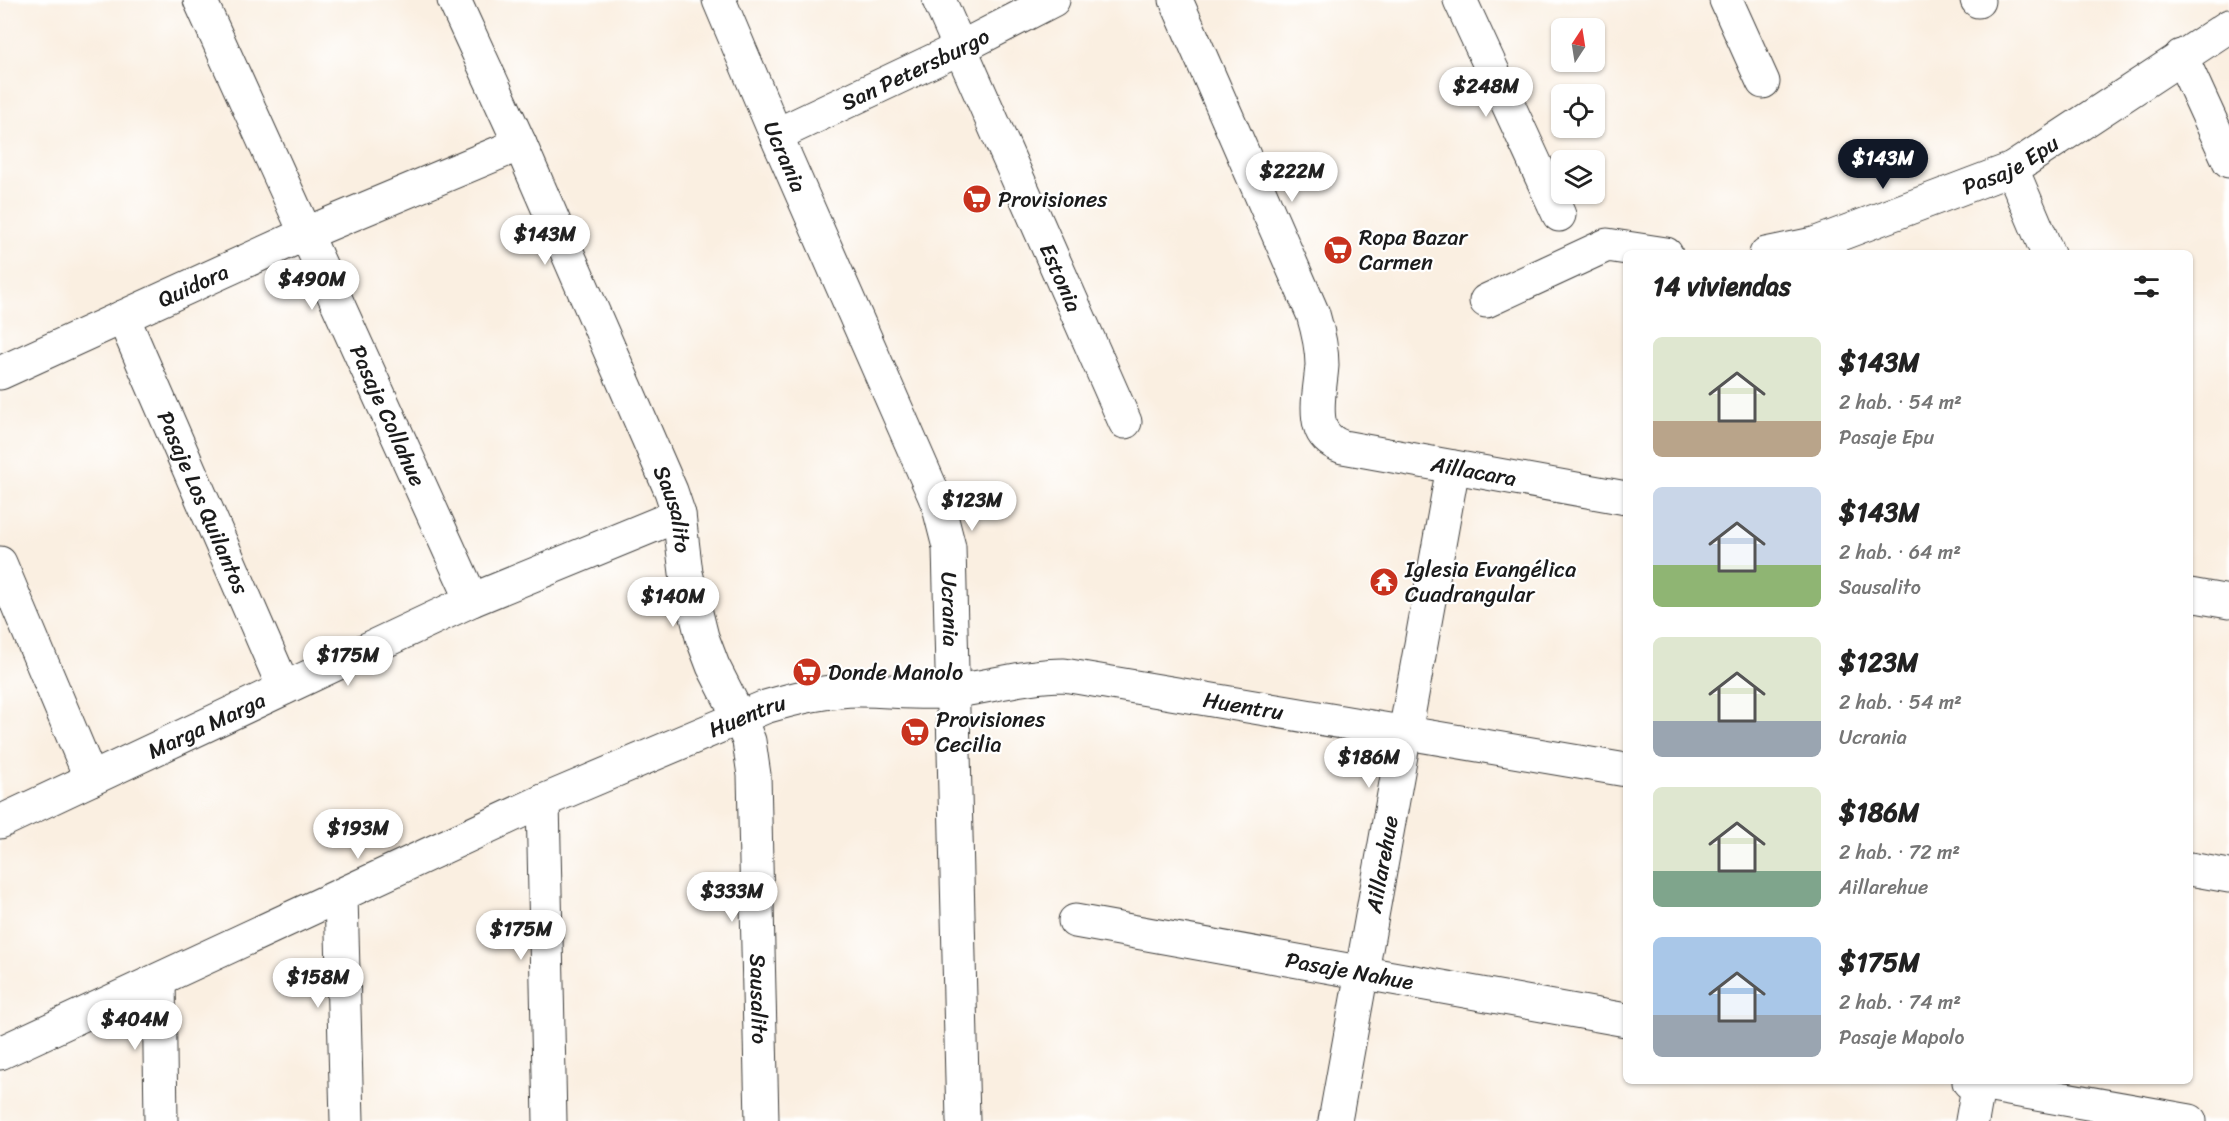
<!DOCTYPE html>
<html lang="es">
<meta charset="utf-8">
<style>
body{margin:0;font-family:Sriracha,sans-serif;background:#f6f6f6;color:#222;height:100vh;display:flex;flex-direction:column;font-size:22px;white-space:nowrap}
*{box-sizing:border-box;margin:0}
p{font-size:20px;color:#767676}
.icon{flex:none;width:33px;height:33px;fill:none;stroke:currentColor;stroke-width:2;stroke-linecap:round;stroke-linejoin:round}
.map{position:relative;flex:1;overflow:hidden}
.panel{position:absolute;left:1623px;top:250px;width:570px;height:834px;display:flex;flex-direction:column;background:#fff;border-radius:9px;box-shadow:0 2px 4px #0004}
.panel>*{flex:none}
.needle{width:39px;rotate:12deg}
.fabs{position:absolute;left:1551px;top:18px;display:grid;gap:12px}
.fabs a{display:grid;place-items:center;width:54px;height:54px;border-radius:9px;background:#fff;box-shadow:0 2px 4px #0004;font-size:30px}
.price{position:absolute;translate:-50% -51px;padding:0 14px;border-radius:21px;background:#fff;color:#222;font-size:20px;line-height:39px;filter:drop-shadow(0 2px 3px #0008)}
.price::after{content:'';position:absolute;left:50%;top:36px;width:18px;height:14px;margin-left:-9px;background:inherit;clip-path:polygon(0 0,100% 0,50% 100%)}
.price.active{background:#111827;color:#fff}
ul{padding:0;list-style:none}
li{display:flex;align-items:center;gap:18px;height:150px;padding:0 30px}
li span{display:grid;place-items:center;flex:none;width:168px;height:120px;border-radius:9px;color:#555}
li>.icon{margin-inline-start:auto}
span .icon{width:72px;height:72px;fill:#fffc;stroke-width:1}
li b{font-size:26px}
h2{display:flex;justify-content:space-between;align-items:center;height:72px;padding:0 30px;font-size:26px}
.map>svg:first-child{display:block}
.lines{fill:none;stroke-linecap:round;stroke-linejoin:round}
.minor-casing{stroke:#3d3c3a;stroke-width:35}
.minor{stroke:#fff;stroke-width:33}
.labels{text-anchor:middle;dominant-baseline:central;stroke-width:4.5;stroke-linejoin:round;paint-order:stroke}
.street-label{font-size:22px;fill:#1c1c1c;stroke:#fff}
.poi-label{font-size:22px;fill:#1c1c1c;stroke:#fff;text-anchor:start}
</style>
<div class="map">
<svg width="2229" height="1121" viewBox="0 0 2229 1121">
<rect width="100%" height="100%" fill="#fff"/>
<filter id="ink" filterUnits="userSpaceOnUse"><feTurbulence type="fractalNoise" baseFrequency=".0167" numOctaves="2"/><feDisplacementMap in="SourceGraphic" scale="12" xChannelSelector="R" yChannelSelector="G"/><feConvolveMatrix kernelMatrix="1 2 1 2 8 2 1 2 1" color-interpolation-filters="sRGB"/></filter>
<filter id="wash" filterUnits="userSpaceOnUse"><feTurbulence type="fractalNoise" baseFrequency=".008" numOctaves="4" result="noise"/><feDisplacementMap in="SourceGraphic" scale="24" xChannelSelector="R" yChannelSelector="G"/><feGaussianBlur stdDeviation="1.35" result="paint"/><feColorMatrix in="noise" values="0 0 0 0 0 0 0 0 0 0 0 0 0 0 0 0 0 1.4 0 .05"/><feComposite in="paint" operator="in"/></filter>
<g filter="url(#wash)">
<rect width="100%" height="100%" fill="#faefe1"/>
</g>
<g filter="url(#ink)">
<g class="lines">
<g class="minor-casing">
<g id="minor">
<path id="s1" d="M200 0 472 600"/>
<path id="s2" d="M454 0 520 144 671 491 679 515 686 573 702 637 713 666 739 717 749 741 754 775 762 1121"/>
<path id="s3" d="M719 0 776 135 938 504 949 547 963 1121"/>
<path id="s4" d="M939 0 1125 422"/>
<path id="s5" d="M1176 0 1313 314C1318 331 1322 347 1322 365 1321 383 1315 407 1320 425 1323 437 1332 443 1343 447L1626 498"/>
<path d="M1460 0 1559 215"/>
<path d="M1726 0 1763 82"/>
<path d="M1977 0 1978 1"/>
<path d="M2181 56 2229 161"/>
<path id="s6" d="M776 135 960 48 1053 0"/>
<path d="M2012 169 2048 254"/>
<path id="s7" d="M1766 254 1814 244 2012 169 2229 26"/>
<path d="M1486 301 1607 245 1666 254"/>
<path id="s8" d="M123 317 284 688"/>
<path id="s9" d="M0 373 305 234 520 144"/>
<path d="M0 563 91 779"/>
<path d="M2190 595 2229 602"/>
<path d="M543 801 550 1121"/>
<path id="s10" d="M0 822 472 600 679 515"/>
<path d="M2190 869 2229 876"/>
<path d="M341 896 347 1121"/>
<path id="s11" d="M1075 921 1626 1020"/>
<path d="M159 980 161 1121"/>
<path id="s12" d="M0 1053 543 801 765 707C796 698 827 690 860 690 891 690 924 695 956 691 992 686 1027 675 1064 675L1626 770"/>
<path d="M1969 1082 2190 1121"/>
<path id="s13" d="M1335 1121 1453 467"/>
<path d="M1972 1121 1979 1082"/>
</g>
</g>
<use href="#minor" class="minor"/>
</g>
</g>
<defs>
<g id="supermarket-disc" transform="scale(1.5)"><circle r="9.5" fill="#c8321e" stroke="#fff"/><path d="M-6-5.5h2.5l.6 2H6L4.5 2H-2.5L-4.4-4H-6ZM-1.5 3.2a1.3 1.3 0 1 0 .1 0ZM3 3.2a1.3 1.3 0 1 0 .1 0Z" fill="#fff"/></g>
<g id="temple-disc" transform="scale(1.5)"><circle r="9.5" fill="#c8321e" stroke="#fff"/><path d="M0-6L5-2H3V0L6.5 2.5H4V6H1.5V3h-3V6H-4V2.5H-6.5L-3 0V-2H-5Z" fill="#fff"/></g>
</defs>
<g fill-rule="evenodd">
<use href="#supermarket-disc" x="977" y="199"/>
<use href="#supermarket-disc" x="1338" y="250"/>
<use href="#temple-disc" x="1384" y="582"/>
<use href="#supermarket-disc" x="807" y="672"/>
<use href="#supermarket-disc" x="915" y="732"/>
</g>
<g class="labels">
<g class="street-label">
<text stroke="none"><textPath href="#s6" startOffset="154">San Petersburgo</textPath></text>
<text stroke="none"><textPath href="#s3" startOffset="170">Ucrania</textPath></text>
<text stroke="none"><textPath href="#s7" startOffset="261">Pasaje Epu</textPath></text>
<text stroke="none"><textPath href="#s4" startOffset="303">Estonia</textPath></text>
<text stroke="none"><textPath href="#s9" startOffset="212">Quidora</textPath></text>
<text stroke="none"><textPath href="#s1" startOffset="456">Pasaje Collahue</textPath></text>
<text stroke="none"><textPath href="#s5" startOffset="621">Aillacara</textPath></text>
<text stroke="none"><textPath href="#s8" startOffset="202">Pasaje Los Quilantos</textPath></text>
<text stroke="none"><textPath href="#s2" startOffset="555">Sausalito</textPath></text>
<text stroke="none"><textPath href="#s3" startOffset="656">Ucrania</textPath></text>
<text stroke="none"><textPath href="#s12" startOffset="1324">Huentru</textPath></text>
<text stroke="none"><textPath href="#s12" startOffset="820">Huentru</textPath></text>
<text stroke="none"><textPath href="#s10" startOffset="228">Marga Marga</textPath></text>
<text stroke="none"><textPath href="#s13" startOffset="261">Aillarehue</textPath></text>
<text stroke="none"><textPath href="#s11" startOffset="279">Pasaje Nahue</textPath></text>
<text stroke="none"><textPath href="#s2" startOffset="1059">Sausalito</textPath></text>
</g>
<g class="poi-label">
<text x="998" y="199">Provisiones</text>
<text x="1359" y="237">Ropa Bazar<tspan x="1359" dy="25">Carmen</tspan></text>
<text x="1405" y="569">Iglesia Evangélica<tspan x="1405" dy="25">Cuadrangular</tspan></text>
<text x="828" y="672">Donde Manolo</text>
<text x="936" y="719">Provisiones<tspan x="936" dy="25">Cecilia</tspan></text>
</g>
</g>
</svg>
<div class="fabs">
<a><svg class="needle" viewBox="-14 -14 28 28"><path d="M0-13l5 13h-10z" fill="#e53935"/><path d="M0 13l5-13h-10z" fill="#767676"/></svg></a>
<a><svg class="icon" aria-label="locate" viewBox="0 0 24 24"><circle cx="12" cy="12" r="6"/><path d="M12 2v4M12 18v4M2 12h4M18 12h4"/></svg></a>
<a><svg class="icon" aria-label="layers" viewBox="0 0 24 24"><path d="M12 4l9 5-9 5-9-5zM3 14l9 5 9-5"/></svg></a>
</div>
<b class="price" style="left:1486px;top:118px">$248M</b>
<b class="price active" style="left:1883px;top:190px">$143M</b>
<b class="price" style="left:1292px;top:203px">$222M</b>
<b class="price" style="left:545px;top:266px">$143M</b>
<b class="price" style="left:312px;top:311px">$490M</b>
<b class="price" style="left:972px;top:532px">$123M</b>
<b class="price" style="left:673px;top:628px">$140M</b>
<b class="price" style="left:348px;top:687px">$175M</b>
<b class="price" style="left:1369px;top:789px">$186M</b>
<b class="price" style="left:358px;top:860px">$193M</b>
<b class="price" style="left:732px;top:923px">$333M</b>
<b class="price" style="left:521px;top:961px">$175M</b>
<b class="price" style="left:318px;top:1009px">$158M</b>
<b class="price" style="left:135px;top:1051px">$404M</b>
<section class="panel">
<h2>14 viviendas<svg class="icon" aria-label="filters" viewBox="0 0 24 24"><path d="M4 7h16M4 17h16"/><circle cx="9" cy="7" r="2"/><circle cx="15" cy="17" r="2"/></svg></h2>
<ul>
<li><span style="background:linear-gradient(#dfe7d0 70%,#b9a48a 0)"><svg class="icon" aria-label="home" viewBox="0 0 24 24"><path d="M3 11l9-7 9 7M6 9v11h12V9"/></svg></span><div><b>$143M</b><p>2 hab. · 54 m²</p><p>Pasaje Epu</p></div></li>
<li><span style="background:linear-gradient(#c9d6e8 65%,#8fb573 0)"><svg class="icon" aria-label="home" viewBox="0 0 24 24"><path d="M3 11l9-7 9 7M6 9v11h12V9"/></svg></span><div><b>$143M</b><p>2 hab. · 64 m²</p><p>Sausalito</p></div></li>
<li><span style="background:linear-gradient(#dfe7d0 70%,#9aa5b1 0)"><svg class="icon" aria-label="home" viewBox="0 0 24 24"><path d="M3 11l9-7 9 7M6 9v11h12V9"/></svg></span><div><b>$123M</b><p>2 hab. · 54 m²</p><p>Ucrania</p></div></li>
<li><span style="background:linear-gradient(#dfe7d0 70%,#7fa58c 0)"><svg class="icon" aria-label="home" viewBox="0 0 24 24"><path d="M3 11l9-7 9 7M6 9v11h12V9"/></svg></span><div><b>$186M</b><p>2 hab. · 72 m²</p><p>Aillarehue</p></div></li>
<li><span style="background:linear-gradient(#a9c7e8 65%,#9aa5b1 0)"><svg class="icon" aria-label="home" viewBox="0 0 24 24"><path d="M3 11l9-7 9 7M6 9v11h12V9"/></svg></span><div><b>$175M</b><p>2 hab. · 74 m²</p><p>Pasaje Mapolo</p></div></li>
</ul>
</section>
</div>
